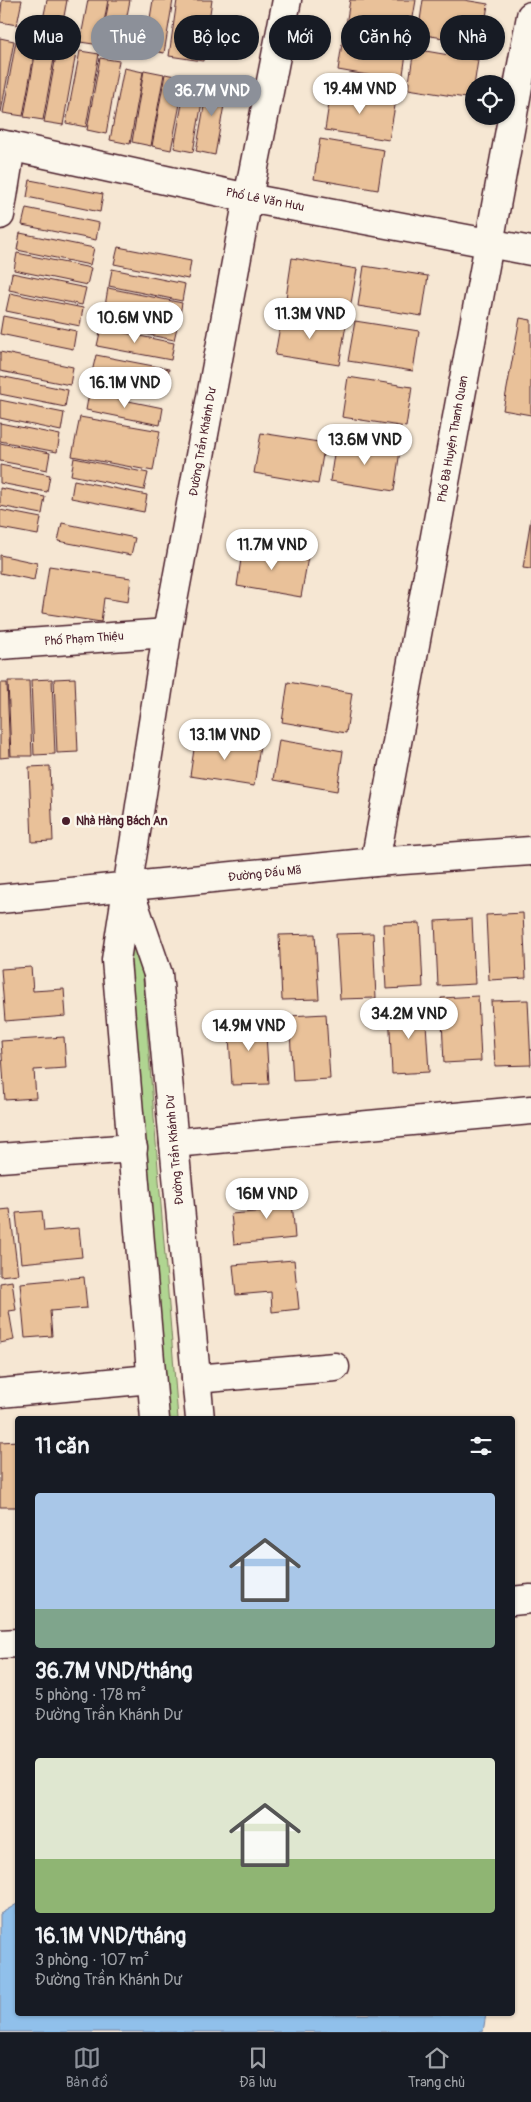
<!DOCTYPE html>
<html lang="vi">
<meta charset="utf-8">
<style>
body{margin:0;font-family:Pangolin,sans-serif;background:#242831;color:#f1f3f6;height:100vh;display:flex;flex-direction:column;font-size:19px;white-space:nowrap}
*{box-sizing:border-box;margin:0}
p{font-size:16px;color:#9ea1a6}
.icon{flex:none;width:28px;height:28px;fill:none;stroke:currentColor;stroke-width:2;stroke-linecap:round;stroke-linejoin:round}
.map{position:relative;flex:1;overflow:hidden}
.side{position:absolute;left:15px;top:1416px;width:500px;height:600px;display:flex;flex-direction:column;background:#171b24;border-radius:5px;box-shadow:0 1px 4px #0004}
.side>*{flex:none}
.guide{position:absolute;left:15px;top:15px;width:501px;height:45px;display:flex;gap:10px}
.buttons{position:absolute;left:465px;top:75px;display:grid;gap:10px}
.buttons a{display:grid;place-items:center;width:50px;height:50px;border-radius:50%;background:#171b24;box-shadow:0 1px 4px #0004;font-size:25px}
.price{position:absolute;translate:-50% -42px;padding:0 11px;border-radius:18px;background:#fff;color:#222;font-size:16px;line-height:32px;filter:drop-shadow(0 1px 2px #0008)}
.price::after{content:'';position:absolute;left:50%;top:30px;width:15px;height:11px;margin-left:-8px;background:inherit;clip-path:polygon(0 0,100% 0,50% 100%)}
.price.on{background:#8c9099;color:#fff}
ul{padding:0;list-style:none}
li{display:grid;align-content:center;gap:10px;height:265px;padding:0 20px}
li span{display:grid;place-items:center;height:155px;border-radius:5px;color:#555}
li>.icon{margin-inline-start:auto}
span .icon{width:90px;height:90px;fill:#fffc;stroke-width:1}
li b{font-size:21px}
h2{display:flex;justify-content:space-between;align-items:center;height:60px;padding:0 20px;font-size:21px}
.tag{padding:0 18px;border-radius:22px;background:#171b24;box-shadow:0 1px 4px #0004;font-size:18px;line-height:45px}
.tag.on{background:#8c9099;color:#fff}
.tabs{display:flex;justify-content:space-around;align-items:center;height:70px;border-top:1px solid #363941;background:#171b24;font-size:14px;color:#9ea1a6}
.tabs a{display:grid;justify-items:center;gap:2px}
.tabs .on{color:#8c9099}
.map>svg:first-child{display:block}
.green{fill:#b0d591;stroke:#7d7a5e}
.water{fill:#90c0eb;stroke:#74809e}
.building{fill:#e9c199;stroke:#4a1f2b}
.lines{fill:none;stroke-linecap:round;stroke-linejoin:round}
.minor-casing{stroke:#4a1f2b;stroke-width:31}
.tertiary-casing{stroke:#4a1f2b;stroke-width:31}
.minor{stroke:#fbf7ec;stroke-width:28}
.tertiary{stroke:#fbf7ec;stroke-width:28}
.poi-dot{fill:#4a1f2b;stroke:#fbf7ec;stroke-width:2}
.labels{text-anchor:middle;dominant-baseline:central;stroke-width:5;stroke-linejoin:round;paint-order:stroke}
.street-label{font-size:12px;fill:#4a1f2b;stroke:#fbf7ec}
.poi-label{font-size:12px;font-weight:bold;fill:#4a1f2b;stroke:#fbf7ec;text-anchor:start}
</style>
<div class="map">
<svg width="531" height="2032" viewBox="0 0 531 2032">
<rect width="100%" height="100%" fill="#f6e7d3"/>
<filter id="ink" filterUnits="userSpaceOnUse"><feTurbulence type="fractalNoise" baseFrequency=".02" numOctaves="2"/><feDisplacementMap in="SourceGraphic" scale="10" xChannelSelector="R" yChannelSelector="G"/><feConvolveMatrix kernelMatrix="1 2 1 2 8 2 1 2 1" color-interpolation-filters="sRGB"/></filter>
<g filter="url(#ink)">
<path class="green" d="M134 948 141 954 178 1419H163L126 951Z"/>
<path class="water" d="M17 1904 18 2014H486L483 2032H0V1914Z"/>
<g class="building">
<path d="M2 0H22L17 25 0 22Z"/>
<path d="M47 0H67L61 33 41 29Z"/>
<path d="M88 0H108L100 45 80 42Z"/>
<path d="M109 0H130L121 47 101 44Z"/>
<path d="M153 0H173L164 53 145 49Z"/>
<path d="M177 0H212L203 61 169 56Z"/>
<path d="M350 0H416L410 35 346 25Z"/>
<path d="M423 0H464L488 4 482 44 418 34Z"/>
<path d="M344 30 408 41 402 81 338 70Z"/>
<path d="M0 38 14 41 1 112H0Z"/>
<path d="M16 41 36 44 23 116 3 113Z"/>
<path d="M37 44 56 48 43 120 24 117Z"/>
<path d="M414 49 478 60 472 99 408 89Z"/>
<path d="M57 50 76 53 63 125 44 122Z"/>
<path d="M80 51 99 54 86 127 66 123Z"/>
<path d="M100 58 119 61 106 134 87 130Z"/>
<path d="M124 68 143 72 130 144 110 140Z"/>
<path d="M144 70 164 74 151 146 132 142Z"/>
<path d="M165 74 185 78 171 150 152 146Z"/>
<path d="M187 76 206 80 193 152 174 148Z"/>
<path d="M209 79 228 83 215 155 196 151Z"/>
<path d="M331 90 396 100 389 140 325 130Z"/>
<path d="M320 139 384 150 378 190 314 179Z"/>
<path d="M30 180 103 194 100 212 27 197Z"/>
<path d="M26 208 99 223 96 240 22 225Z"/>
<path d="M20 233 94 248 90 265 17 250Z"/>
<path d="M118 247 191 261 188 279 114 264Z"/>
<path d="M17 253 91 268 87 285 14 270Z"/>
<path d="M292 258 357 269 350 309 286 298Z"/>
<path d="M364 266 428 276 422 316 358 306Z"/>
<path d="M112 269 185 284 182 301 109 286Z"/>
<path d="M12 273 86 288 82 305 9 290Z"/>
<path d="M108 288 182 303 179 320 105 306Z"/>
<path d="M10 293 83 308 80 326 6 311Z"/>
<path d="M104 308 178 323 174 340 101 325Z"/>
<path d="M282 315 346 325 339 365 275 355Z"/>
<path d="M3 316 76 331 73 349 0 334Z"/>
<path d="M520 318 531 320V415L503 410Z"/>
<path d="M355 321 419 331 413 371 348 361Z"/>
<path d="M101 328 174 343 171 360 97 346Z"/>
<path d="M0 352 73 367 70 385 0 371Z"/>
<path d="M96 355 169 369 166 387 92 372Z"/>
<path d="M0 376 68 390 65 407 0 394Z"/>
<path d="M348 377 412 387 406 427 342 417Z"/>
<path d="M89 393 163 408 160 425 86 410Z"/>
<path d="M0 400 64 413 61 431 0 418Z"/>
<path d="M80 417 160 431 153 471 72 456Z"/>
<path d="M0 423 60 435 57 452 0 441Z"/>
<path d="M261 433 325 443 318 484 254 473Z"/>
<path d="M336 441 400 451 394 491 330 481Z"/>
<path d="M0 443 50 453 47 470 0 461Z"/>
<path d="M74 458 148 473 144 490 71 475Z"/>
<path d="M0 465 50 475 47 492 0 483Z"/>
<path d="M74 480 147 495 144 512 71 498Z"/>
<path d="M0 488 45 497 42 514 0 506Z"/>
<path d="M0 510 41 518 38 535 0 528Z"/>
<path d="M531 518V569L523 568Z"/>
<path d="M62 523 135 538 131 555 58 541Z"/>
<path d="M243 546 308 557 301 597 237 586Z"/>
<path d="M0 555 37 563 34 580 0 573Z"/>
<path d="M49 566 131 578 128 602 104 598 101 622 42 613Z"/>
<path d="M75 678 78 752 57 753 54 679Z"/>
<path d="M52 679 55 754 34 755 31 680Z"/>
<path d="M8 681H29L32 756H11Z"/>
<path d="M288 682 352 693 346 733 282 722Z"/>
<path d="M0 683H7L10 757 0 758Z"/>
<path d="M196 736 260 746 254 786 190 776Z"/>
<path d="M279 740 343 751 337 791 273 780Z"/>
<path d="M50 766 53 841 32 842 29 767Z"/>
<path d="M523 913 526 978 489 980 486 915Z"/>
<path d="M472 919 475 984 438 986 435 921Z"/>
<path d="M420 923 423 987 386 989 383 924Z"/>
<path d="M373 933 376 998 340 999 336 934Z"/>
<path d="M315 934 319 999 282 1000 279 935Z"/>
<path d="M31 967 33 991 64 989 66 1016 5 1021 1 969Z"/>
<path d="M478 996 481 1061 444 1063 441 998Z"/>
<path d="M528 1000 531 1065 495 1066 491 1001Z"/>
<path d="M425 1007 429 1072 392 1074 389 1008Z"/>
<path d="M326 1014 330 1079 293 1081 289 1016Z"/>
<path d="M265 1018 269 1084 232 1085 228 1020Z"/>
<path d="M64 1037 66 1068 34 1070 36 1098 5 1100 1 1041Z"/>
<path d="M291 1188 295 1238 234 1244 231 1214 267 1211 264 1191Z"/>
<path d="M10 1209 18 1274 0 1276V1210Z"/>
<path d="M42 1211 44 1231 79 1228 82 1257 21 1263 16 1213Z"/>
<path d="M294 1260 299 1309 272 1312 271 1292 236 1295 233 1265Z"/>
<path d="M84 1277 87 1308 50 1311 52 1336 25 1338 20 1283Z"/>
<path d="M12 1281 16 1310 9 1311 14 1340 0 1343V1283Z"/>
<path d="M18 1441V1507H0V1442Z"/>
</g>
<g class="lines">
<g class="minor-casing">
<g id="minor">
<path d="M0 144 248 198 531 251"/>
<path d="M0 215 11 146"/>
<path d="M0 645 167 633"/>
<path d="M375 862 531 16"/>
<path d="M129 890 158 974 200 1419"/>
<path d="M174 1143 531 1110"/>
<path d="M0 1158 133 1148"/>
<path d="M196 1379 335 1367"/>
<path d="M0 1393 151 1379"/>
<path d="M155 1419 116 960 167 633 248 198 287 0"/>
<path d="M512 1601 531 1599"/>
<path d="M0 1644 18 1643"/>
</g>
</g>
<g class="tertiary-casing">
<path id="tertiary" d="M0 899 375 862 531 851"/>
</g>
<use href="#minor" class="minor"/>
<use href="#tertiary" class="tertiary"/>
</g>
</g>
<circle class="poi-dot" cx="66" cy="821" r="5"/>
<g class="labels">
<g class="street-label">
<text transform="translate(265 200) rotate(11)">Phố Lê Văn Hưu</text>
<text transform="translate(453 439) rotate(-80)">Phố Bà Huyện Thanh Quan</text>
<text transform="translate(203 442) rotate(-80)">Đường Trần Khánh Dư</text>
<text transform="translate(84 639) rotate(-4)">Phố Phạm Thiệu</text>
<text transform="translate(265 874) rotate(-6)">Đường Đấu Mã</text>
<text transform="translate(175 1150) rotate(-95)">Đường Trần Khánh Dư</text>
</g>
<g class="poi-label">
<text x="76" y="821">Nhà Hàng Bách An</text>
</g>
</g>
</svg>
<div class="buttons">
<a><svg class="icon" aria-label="locate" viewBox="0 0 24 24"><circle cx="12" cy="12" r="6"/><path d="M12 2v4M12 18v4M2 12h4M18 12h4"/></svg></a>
</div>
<b class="price" style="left:360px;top:115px">19.4M VND</b>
<b class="price on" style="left:212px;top:117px">36.7M VND</b>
<b class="price" style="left:310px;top:340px">11.3M VND</b>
<b class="price" style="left:135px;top:344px">10.6M VND</b>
<b class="price" style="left:125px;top:409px">16.1M VND</b>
<b class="price" style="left:365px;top:466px">13.6M VND</b>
<b class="price" style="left:272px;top:571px">11.7M VND</b>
<b class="price" style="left:225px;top:761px">13.1M VND</b>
<b class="price" style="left:409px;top:1040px">34.2M VND</b>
<b class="price" style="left:249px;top:1052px">14.9M VND</b>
<b class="price" style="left:267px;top:1220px">16M VND</b>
<div class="guide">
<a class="tag">Mua</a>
<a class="tag on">Thuê</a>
<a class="tag">Bộ lọc</a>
<a class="tag">Mới</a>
<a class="tag">Căn hộ</a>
<a class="tag">Nhà</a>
</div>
<section class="side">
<h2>11 căn<svg class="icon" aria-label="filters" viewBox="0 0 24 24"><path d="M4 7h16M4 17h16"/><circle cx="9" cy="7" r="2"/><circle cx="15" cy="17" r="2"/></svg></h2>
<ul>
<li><span style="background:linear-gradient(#a9c7e8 75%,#7fa58c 0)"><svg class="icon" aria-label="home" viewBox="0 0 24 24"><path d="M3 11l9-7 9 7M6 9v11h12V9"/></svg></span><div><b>36.7M VND/tháng</b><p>5 phòng · 178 m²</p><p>Đường Trần Khánh Dư</p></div></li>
<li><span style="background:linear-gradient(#dfe7d0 65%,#8fb573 0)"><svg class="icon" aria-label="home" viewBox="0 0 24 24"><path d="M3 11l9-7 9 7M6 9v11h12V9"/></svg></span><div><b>16.1M VND/tháng</b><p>3 phòng · 107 m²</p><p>Đường Trần Khánh Dư</p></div></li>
</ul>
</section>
</div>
<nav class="tabs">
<a class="on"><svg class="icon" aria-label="map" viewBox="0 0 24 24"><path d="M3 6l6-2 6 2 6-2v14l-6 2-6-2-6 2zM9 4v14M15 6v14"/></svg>Bản đồ</a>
<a><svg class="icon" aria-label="saved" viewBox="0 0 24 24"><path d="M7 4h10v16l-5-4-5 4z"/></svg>Đã lưu</a>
<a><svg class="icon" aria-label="home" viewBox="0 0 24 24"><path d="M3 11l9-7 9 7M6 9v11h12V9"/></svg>Trang chủ</a>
</nav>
